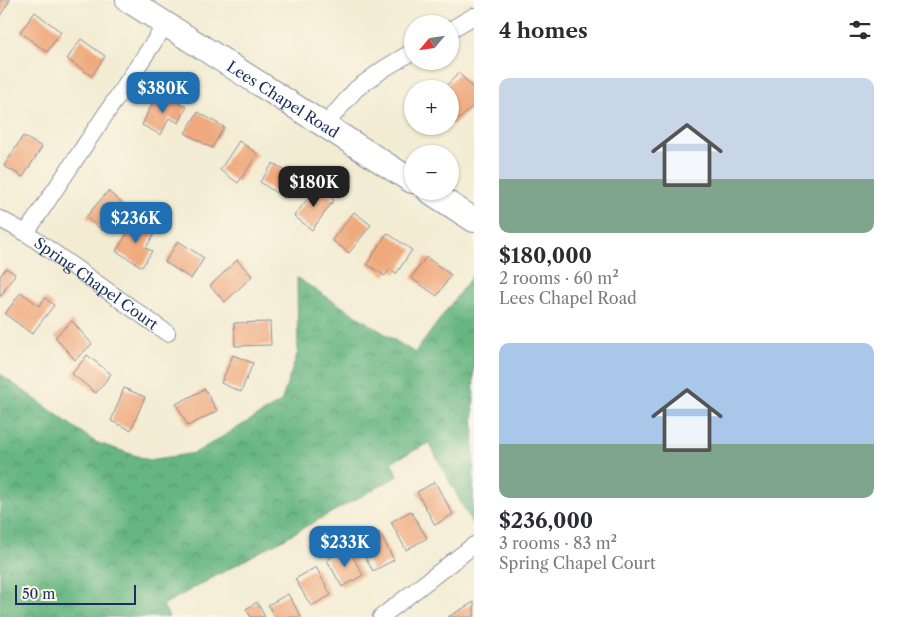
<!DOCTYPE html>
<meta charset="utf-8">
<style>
body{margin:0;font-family:"Libre Caslon Text",serif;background:#f7f7f7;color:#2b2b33;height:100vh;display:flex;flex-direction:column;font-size:19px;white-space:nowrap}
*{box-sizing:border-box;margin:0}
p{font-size:16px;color:#7c7c81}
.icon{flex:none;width:28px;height:28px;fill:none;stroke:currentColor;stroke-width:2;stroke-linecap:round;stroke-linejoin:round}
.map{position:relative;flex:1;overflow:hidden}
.details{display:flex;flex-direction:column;background:#fff;width:425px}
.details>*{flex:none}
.needle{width:32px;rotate:241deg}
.fabs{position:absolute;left:404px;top:15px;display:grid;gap:10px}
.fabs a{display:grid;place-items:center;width:55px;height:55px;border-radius:50%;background:#fff;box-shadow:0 1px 4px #0004;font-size:25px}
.scale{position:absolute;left:15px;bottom:12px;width:121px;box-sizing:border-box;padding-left:5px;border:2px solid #1b2f5e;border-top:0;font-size:14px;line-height:18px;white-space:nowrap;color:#1b2f5e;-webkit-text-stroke:4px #fcf5e5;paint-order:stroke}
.price{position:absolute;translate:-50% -42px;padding:0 11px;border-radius:10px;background:#1f6fb2;color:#fff;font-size:16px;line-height:32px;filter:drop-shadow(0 1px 2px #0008)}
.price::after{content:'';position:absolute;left:50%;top:30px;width:15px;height:11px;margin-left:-8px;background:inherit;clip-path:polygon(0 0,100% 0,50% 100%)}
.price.active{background:#222;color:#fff}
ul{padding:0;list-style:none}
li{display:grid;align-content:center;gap:10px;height:265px;padding:0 25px}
li span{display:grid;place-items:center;height:155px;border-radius:10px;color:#555}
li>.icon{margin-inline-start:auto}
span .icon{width:90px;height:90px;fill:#fffc;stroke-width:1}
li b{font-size:21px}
h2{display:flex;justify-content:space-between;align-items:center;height:60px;padding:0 25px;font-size:21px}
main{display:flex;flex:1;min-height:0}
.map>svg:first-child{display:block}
.forest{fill:url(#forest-crowns);stroke:#407270}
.building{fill:#efa97d}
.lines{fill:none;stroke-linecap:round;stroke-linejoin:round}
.street-casing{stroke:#878e98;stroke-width:18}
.secondary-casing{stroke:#878e98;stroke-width:26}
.street{stroke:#fff;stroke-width:16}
.secondary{stroke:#fff;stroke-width:24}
.labels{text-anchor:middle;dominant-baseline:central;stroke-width:4.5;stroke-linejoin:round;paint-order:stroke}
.street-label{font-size:15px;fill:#1b2f5e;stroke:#fcf5e5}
</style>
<main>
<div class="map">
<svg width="474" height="617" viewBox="0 0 474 617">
<defs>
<pattern id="forest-crowns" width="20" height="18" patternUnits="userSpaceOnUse" patternTransform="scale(1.25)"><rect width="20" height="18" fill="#66b681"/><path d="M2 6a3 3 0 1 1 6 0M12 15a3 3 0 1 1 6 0" fill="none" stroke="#53946d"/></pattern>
</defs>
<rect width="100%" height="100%" fill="#fcf5e5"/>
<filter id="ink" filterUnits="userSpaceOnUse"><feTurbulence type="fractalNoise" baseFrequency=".02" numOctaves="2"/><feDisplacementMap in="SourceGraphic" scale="10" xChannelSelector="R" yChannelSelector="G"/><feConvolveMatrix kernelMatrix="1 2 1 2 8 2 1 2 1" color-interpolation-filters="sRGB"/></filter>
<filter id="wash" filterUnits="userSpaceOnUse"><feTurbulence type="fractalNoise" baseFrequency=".0096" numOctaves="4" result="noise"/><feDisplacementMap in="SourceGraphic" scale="20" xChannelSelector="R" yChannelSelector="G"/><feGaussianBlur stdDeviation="1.12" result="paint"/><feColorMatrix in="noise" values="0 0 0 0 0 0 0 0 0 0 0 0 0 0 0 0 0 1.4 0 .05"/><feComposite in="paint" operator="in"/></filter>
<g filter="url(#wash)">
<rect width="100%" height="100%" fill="#f3ecd3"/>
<path class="forest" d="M474 273 473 525 429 443 391 462 398 476 163 605 169 617H0V374L95 442 149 460 195 453 281 402 298 352 297 278 415 353Z"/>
<g id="blocks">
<g class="building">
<path d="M0 0H10L0 16Z"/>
<path d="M35 12 61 32 47 52 20 32Z"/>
<path d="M81 39 105 56 92 76 67 59Z"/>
<path d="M459 73 474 89V105L453 125 450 122V89H443Z"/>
<path d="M157 93 187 107 179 123 169 118 161 135 142 125Z"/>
<path d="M198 112 224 127 212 148 185 133Z"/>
<path d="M23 136 42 147 23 177 4 166Z"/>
<path d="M239 141 258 154 238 183 220 170Z"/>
<path d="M273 163 297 178 284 198 260 182Z"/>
<path d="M317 187 334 200 312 230 294 216Z"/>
<path d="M108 191 125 206 103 231 86 217Z"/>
<path d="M354 212 371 225 349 253 332 240Z"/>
<path d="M135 221 154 234 146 248 152 251 142 267 116 251Z"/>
<path d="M387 233 412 250 396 274 390 269 385 276 367 264Z"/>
<path d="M178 241 204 258 191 279 165 262Z"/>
<path d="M426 257 451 275 437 296 411 278Z"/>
<path d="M237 260 252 276 225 302 210 286Z"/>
<path d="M6 268 15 274 0 297V276Z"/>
<path d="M21 292 39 306 45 298 54 305 32 334 5 314Z"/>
<path d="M72 321 92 344 75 360 55 337Z"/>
<path d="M270 322 271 345 235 346 234 323Z"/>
<path d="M87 355 111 374 96 393 72 374Z"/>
<path d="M233 355 253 363 241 392 221 383Z"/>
<path d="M124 388 145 397 131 430 111 421Z"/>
<path d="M205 389 217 411 188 426 176 404Z"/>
<path d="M435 482 453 514 435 525 417 492Z"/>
<path d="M411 511 427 538 406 550 391 522Z"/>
<path d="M379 532 394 560 373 571 358 544Z"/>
<path d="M348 548 363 575 342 587 327 560Z"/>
<path d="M316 567 331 595 311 606 295 579Z"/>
<path d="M288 594 301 617H275L268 605Z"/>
<path d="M257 602 265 617H251L246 609Z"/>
<path d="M474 602V617H448Z"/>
</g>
</g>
</g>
<g filter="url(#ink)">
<use href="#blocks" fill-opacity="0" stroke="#878e98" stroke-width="1"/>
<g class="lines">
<g class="street-casing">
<g id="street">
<path d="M450 30 474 16"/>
<path d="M325 125 356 89 385 68 412 52"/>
<path id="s1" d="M0 219 26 233 167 333"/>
<path d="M26 233 166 24"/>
<path d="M381 617 474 545"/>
</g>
</g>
<g class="secondary-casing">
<g id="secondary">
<path id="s2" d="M128 0 412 181"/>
<path d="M429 191 474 220"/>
</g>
</g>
<use href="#street" class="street"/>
<use href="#secondary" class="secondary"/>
</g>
</g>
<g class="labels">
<g class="street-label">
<text stroke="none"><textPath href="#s2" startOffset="184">Lees Chapel Road</textPath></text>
<text stroke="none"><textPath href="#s1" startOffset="116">Spring Chapel Court</textPath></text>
</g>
</g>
</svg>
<div class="fabs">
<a><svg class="needle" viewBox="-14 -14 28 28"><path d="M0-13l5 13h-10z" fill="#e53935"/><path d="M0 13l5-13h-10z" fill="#7c7c81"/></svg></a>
<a>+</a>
<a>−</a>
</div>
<div class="scale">50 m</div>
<b class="price" style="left:163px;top:114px">$380K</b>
<b class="price active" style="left:314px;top:208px">$180K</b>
<b class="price" style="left:136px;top:244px">$236K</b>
<b class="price" style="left:345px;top:568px">$233K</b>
</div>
<section class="details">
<h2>4 homes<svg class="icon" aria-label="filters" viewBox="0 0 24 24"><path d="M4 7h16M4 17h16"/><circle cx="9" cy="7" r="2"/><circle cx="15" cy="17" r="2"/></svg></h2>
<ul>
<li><span style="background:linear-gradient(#c9d6e8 65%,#7fa58c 0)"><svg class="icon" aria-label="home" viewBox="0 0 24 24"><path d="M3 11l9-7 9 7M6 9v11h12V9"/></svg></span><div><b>$180,000</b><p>2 rooms · 60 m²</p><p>Lees Chapel Road</p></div></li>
<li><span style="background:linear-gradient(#a9c7e8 65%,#7fa58c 0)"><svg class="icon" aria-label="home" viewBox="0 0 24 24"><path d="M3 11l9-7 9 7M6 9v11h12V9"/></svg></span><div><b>$236,000</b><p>3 rooms · 83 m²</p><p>Spring Chapel Court</p></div></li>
</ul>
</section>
</main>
